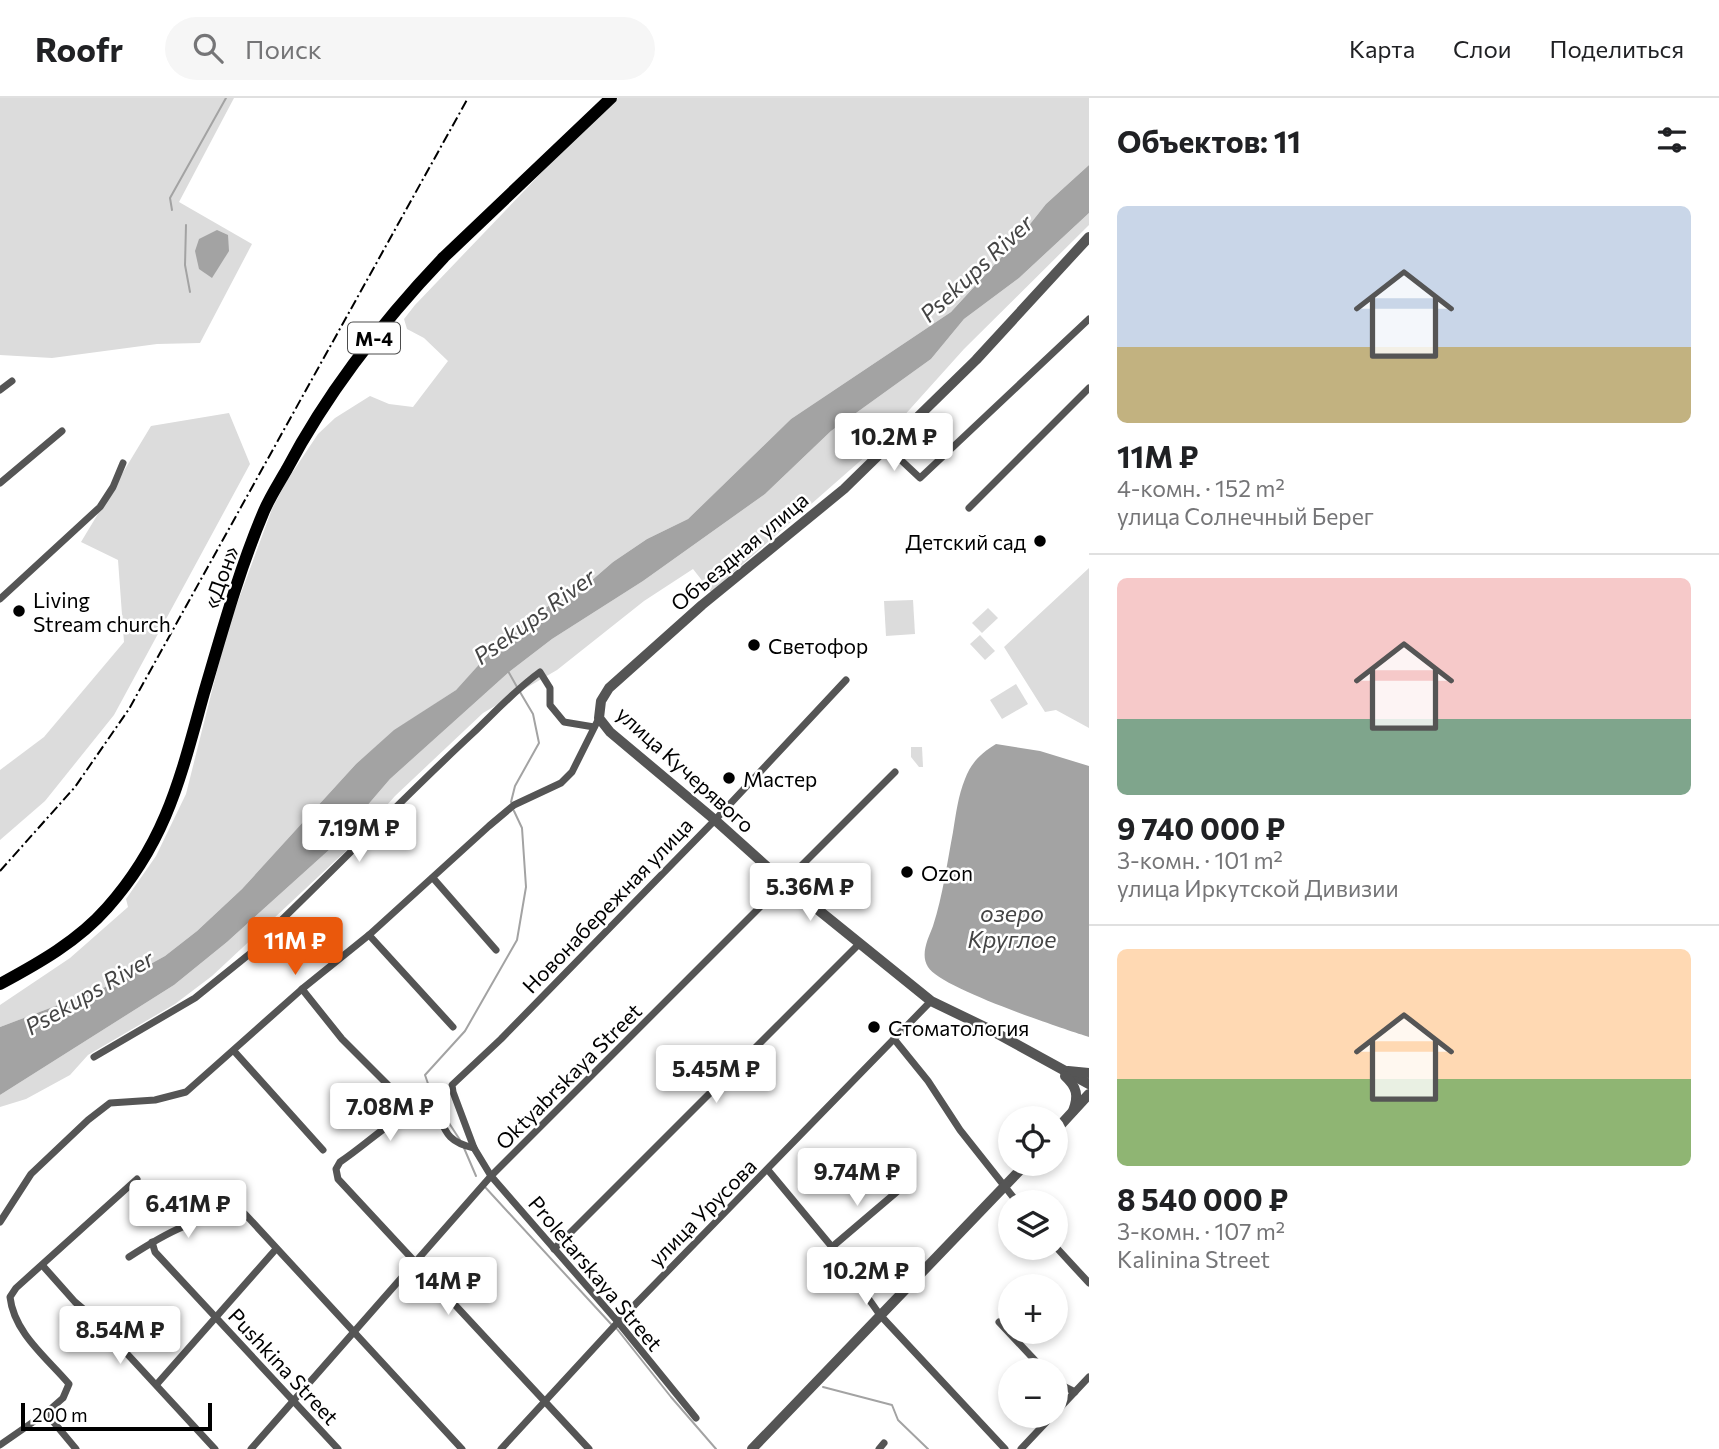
<!DOCTYPE html>
<html lang="ru">
<meta charset="utf-8">
<style>
body{margin:0;font-family:Commissioner,sans-serif;background:#f6f6f6;color:#202124;height:100vh;display:flex;flex-direction:column;font-size:26px;white-space:nowrap}
*{box-sizing:border-box;margin:0}
p{font-size:23px;color:#757577}
.icon{flex:none;width:38px;height:38px;fill:none;stroke:currentColor;stroke-width:2;stroke-linecap:round;stroke-linejoin:round}
.map{position:relative;flex:1;overflow:hidden}
.panel{display:flex;flex-direction:column;background:#fff;width:630px}
.panel>*{flex:none}
.fabs{position:absolute;left:998px;top:1008px;display:grid;gap:14px}
.fabs a{display:grid;place-items:center;width:70px;height:70px;border-radius:50%;background:#fff;box-shadow:0 4px 10px #0003;font-size:35px}
.scale{position:absolute;left:21px;bottom:18px;width:191px;box-sizing:border-box;padding-left:7px;border:4px solid #000;border-top:0;font-size:19px;line-height:24px;white-space:nowrap;color:#000;-webkit-text-stroke:5px #fff;paint-order:stroke}
.price{position:absolute;translate:-50% -60px;padding:0 16px;border-radius:7px;background:#fff;color:#222;font-size:23px;line-height:46px;filter:drop-shadow(0 2px 4px #0008)}
.price::after{content:'';position:absolute;left:50%;top:42px;width:21px;height:16px;margin-left:-10px;background:inherit;clip-path:polygon(0 0,100% 0,50% 100%)}
.price.on{background:#ea580c;color:#fff}
ul{padding:0;list-style:none}
li{display:grid;align-content:center;gap:14px;height:371px;padding:0 28px}
li+li{border-top:2px solid #e0e0e0}
li span{display:grid;place-items:center;height:217px;border-radius:10px;color:#555}
li>.icon{margin-inline-start:auto}
span .icon{width:126px;height:126px;fill:#fffc;stroke-width:1}
li b{font-size:30px}
h2{display:flex;justify-content:space-between;align-items:center;height:84px;padding:0 28px;font-size:30px}
header{display:flex;align-items:center;gap:42px;box-sizing:border-box;height:98px;padding:0 35px;background:#fff;border-bottom:2px solid #e0e0e0}
header strong{font-size:33px}
nav{display:flex;gap:38px;margin-inline-start:auto;font-size:24px}
.search{width:490px;height:63px;background:#f6f6f6;display:flex;align-items:center;gap:18px;box-sizing:border-box;padding:0 24px;border-radius:38px;color:#757577;font-size:26px}
main{display:flex;flex:1;min-height:0}
.map>svg:first-child{display:block}
.green{fill:#dcdcdc}
.water{fill:#a3a3a3}
.lines{fill:none;stroke-linecap:round;stroke-linejoin:round}
.stream{stroke:#a3a3a3;stroke-width:2}
.minor{stroke:#555;stroke-width:7}
.tertiary{stroke:#555;stroke-width:10}
.trunk{stroke:#000;stroke-width:12}
.rail{stroke:#000;stroke-width:2;stroke-dasharray:10 3.5 2 3.5;stroke-linecap:butt}
.poi-dot{fill:#000;stroke:#fff;stroke-width:2.5}
.labels{text-anchor:middle;dominant-baseline:central;stroke-width:5;stroke-linejoin:round;paint-order:stroke}
.shield{fill:#fff;stroke:#4c4c4c;stroke-width:2}
.shield-label{font-size:19px;font-weight:bold;fill:#000}
.poi-label{font-size:21px;fill:#000;stroke:#fff;text-anchor:start}
.street-label{font-size:21px;fill:#000;stroke:#fff}
.water-label{font-size:23px;font-style:italic;fill:#444;stroke:#fff}
</style>
<header>
<strong>Roofr</strong>
<div class="search"><svg class="icon" aria-label="search" viewBox="0 0 24 24"><circle cx="10" cy="10" r="6"/><path d="M15 15l6 6"/></svg>Поиск</div>
<nav><a>Карта</a><a>Слои</a><a>Поделиться</a></nav>
</header>
<main>
<div class="map">
<svg width="1089" height="1351" viewBox="0 0 1089 1351">
<rect width="100%" height="100%" fill="#fff"/>
<g class="green">
<path d="M0 0H234L179 104 252 146 200 245 157 246 52 260 0 257Z"/>
<path d="M618 0H1089V67L1046 106 1019 140 951 214 791 321 688 421 647 441 613 464 591 483 532 519 495 550 456 592 395 632 356 666 242 791 197 833 165 858 116 885 0 929V907L70 860 128 809 126 801 156 758 186 696 227 533 272 411 286 384 318 336 335 320 370 298 389 306 413 309 448 263 424 240 407 231 404 221 415 207 567 48Z"/>
<path d="M1089 115V127L964 251 875 350 711 494 693 471 644 503 557 572 483 615 395 698 349 750 212 878 175 906 88 957 70 977 26 1001 0 1009V997L174 887 227 844 330 751 390 681 509 574 552 541 643 483 765 396 831 333 931 261 964 221 1019 180Z"/>
<path d="M229 315 250 366 114 617 45 703 0 742V672L44 639 124 544 118 462 81 444 151 328Z"/>
<path d="M1089 470V630L1056 612 1045 614 1004 549Z"/>
<path d="M913 502 915 536 886 538 884 503Z"/>
<path d="M988 510 998 520 982 535 972 525Z"/>
<path d="M980 537 995 553 985 562 970 546Z"/>
<path d="M1016 586 1028 606 1002 621 990 602Z"/>
<path d="M911 649H922L923 669H919L911 659Z"/>
</g>
<g class="water">
<path d="M1089 67V115L1019 180 964 221 931 261 831 333 765 396 643 483 552 541 509 574 390 681 330 751 227 844 174 887 0 997V929L116 885 165 858 197 833 242 791 356 666 394 632 456 592 495 549 532 518 591 483 613 464 647 441 688 421 791 321 951 214 1019 140 1046 106Z"/>
<path d="M217 132 228 137 229 153 212 180 199 171 195 153 199 141Z"/>
<path d="M996 646 1040 653 1089 668V939C1061 930 940 890 928 869 920 856 928 841 933 828 943 797 947 765 953 734 956 716 958 698 965 681 971 665 981 655 996 646Z"/>
</g>
<g class="lines">
<g class="stream">
<path d="M172 112 170 100 226 0"/>
<path d="M186 127 185 167 190 194"/>
<path d="M508 573 517 589"/>
<path d="M511 704 515 688 539 645 533 616 520 594"/>
<path d="M433 1000 425 977 465 933 517 842 526 789 522 730 514 713"/>
<path d="M436 1005 460 1042"/>
<path d="M464 1050 476 1078"/>
<path d="M485 1089 611 1226"/>
<path d="M617 1231 671 1299 716 1351"/>
<path d="M823 1289 892 1307 898 1322 928 1351"/>
</g>
<g class="minor">
<path d="M0 292 12 283"/>
<path d="M887 349 920 380 1089 221"/>
<path d="M0 385 62 333"/>
<path d="M969 410 1089 290"/>
<path d="M0 501 100 409 113 389 123 365"/>
<path d="M433 780 496 852"/>
<path d="M369 837 453 929"/>
<path d="M302 891 342 941 393 992"/>
<path d="M894 941 928 983 960 1032 1017 1104"/>
<path d="M234 953 323 1052"/>
<path d="M94 959 195 900 262 846 265 838C335 771 402 701 473 635 495 614 515 592 540 574L550 590V607L564 624 594 629"/>
<path d="M474 1050C442 1043 446 1029 432 1004 398 1014 369 1045 340 1064L336 1071 338 1081 589 1351"/>
<path d="M768 1072 832 1149 880 1217 1005 1351"/>
<path d="M0 1124 31 1076 88 1022 110 1005 155 1002 186 994 302 891 369 837 489 728 514 707 561 685 572 674 599 620"/>
<path d="M152 1144 155 1154 338 1351"/>
<path d="M1055 1148 1089 1185"/>
<path d="M832 1149 899 1092"/>
<path d="M554 1151 860 845"/>
<path d="M129 1159C166 1135 199 1116 245 1116L462 1351"/>
<path d="M43 1168 75 1204 94 1220 215 1351"/>
<path d="M999 1224 1044 1272"/>
<path d="M1055 1284 1075 1294"/>
<path d="M157 1286 276 1151"/>
<path d="M1055 1315 1089 1279"/>
<path d="M696 1320 618 1224 491 1078 474 1050 453 994 452 987 501 941 715 722 846 582"/>
<path d="M0 1347 46 1315"/>
<path d="M76 1351 46 1315 63 1300 69 1286C47 1260 14 1235 10 1199L16 1190 137 1081"/>
<path d="M251 1351 491 1078 895 674"/>
<path d="M501 1351 618 1224 931 903"/>
<path d="M879 1351 884 1345"/>
<path d="M1021 1351 1052 1318"/>
</g>
<g class="tertiary">
<path d="M1089 139 976 262 844 391 702 507 609 590 601 603 599 620 610 634 715 722 785 785 931 903 987 930 1089 986"/>
<path d="M1068 973 1089 975"/>
<path d="M1065 978C1077 989 1079 998 1073 1013"/>
<path d="M1055 1033 1089 996"/>
<path d="M752 1351 1026 1066"/>
</g>
<path class="trunk" d="M0 886C39 865 78 843 107 810 167 743 181 677 204 595 222 534 239 472 264 413 270 399 279 385 287 371 328 293 383 223 444 159L611 0"/>
<path class="rail" d="M0 773 75 689 129 611 468 0"/>
</g>
<g class="poi-dot">
<circle cx="1040" cy="443" r="7"/>
<circle cx="19" cy="513" r="7"/>
<circle cx="754" cy="547" r="7"/>
<circle cx="729" cy="680" r="7"/>
<circle cx="907" cy="774" r="7"/>
<circle cx="874" cy="929" r="7"/>
</g>
<g class="labels">
<rect class="shield" x="348" y="224.5" width="52" height="31" rx="5"/>
<g class="shield-label">
<text x="374" y="240">М-4</text>
</g>
<g class="poi-label">
<text x="1026" y="443" text-anchor="end">Детский сад</text>
<text x="33" y="501">Living<tspan x="33" dy="24">Stream church</tspan></text>
<text x="768" y="547">Светофор</text>
<text x="743" y="680">Мастер</text>
<text x="921" y="774">Ozon</text>
<text x="888" y="929">Стоматология</text>
</g>
<g class="street-label">
<text transform="translate(739 453) rotate(-40)">Объездная улица</text>
<text transform="translate(220 479) rotate(-70)">«Дон»</text>
<text transform="translate(686 671) rotate(42)">улица Кучерявого</text>
<text transform="translate(607 807) rotate(-46)">Новонабережная улица</text>
<text transform="translate(568 978) rotate(-45)">Oktyabrskaya Street</text>
<text transform="translate(702 1114) rotate(-45)">улица Урусова</text>
<text transform="translate(596 1175) rotate(50)">Proletarskaya Street</text>
<text transform="translate(284 1268) rotate(47)">Pushkina Street</text>
</g>
<g class="water-label">
<text transform="translate(976 170) rotate(-43)">Psekups River</text>
<text transform="translate(534 518) rotate(-36)">Psekups River</text>
<text x="1012" y="815">озеро<tspan x="1012" dy="26">Круглое</tspan></text>
<text transform="translate(89 894) rotate(-30)">Psekups River</text>
</g>
</g>
</svg>
<div class="fabs">
<a><svg class="icon" aria-label="locate" viewBox="0 0 24 24"><circle cx="12" cy="12" r="6"/><path d="M12 2v4M12 18v4M2 12h4M18 12h4"/></svg></a>
<a><svg class="icon" aria-label="layers" viewBox="0 0 24 24"><path d="M12 4l9 5-9 5-9-5zM3 14l9 5 9-5"/></svg></a>
<a>+</a>
<a>−</a>
</div>
<div class="scale">200 m</div>
<b class="price" style="left:894px;top:375px">10.2M ₽</b>
<b class="price" style="left:359px;top:766px">7.19M ₽</b>
<b class="price" style="left:810px;top:825px">5.36M ₽</b>
<b class="price on" style="left:295px;top:879px">11M ₽</b>
<b class="price" style="left:716px;top:1007px">5.45M ₽</b>
<b class="price" style="left:390px;top:1045px">7.08M ₽</b>
<b class="price" style="left:857px;top:1110px">9.74M ₽</b>
<b class="price" style="left:188px;top:1142px">6.41M ₽</b>
<b class="price" style="left:866px;top:1209px">10.2M ₽</b>
<b class="price" style="left:448px;top:1219px">14M ₽</b>
<b class="price" style="left:120px;top:1268px">8.54M ₽</b>
</div>
<section class="panel">
<h2>Объектов: 11<svg class="icon" aria-label="filters" viewBox="0 0 24 24"><path d="M4 7h16M4 17h16"/><circle cx="9" cy="7" r="2"/><circle cx="15" cy="17" r="2"/></svg></h2>
<ul>
<li><span style="background:linear-gradient(#c9d6e8 65%,#c2b280 0)"><svg class="icon" aria-label="home" viewBox="0 0 24 24"><path d="M3 11l9-7 9 7M6 9v11h12V9"/></svg></span><div><b>11M ₽</b><p>4-комн. · 152 m²</p><p>улица Солнечный Берег</p></div></li>
<li><span style="background:linear-gradient(#f6c9c9 65%,#7fa58c 0)"><svg class="icon" aria-label="home" viewBox="0 0 24 24"><path d="M3 11l9-7 9 7M6 9v11h12V9"/></svg></span><div><b>9 740 000 ₽</b><p>3-комн. · 101 m²</p><p>улица Иркутской Дивизии</p></div></li>
<li><span style="background:linear-gradient(#ffd9b3 60%,#8fb573 0)"><svg class="icon" aria-label="home" viewBox="0 0 24 24"><path d="M3 11l9-7 9 7M6 9v11h12V9"/></svg></span><div><b>8 540 000 ₽</b><p>3-комн. · 107 m²</p><p>Kalinina Street</p></div></li>
</ul>
</section>
</main>
